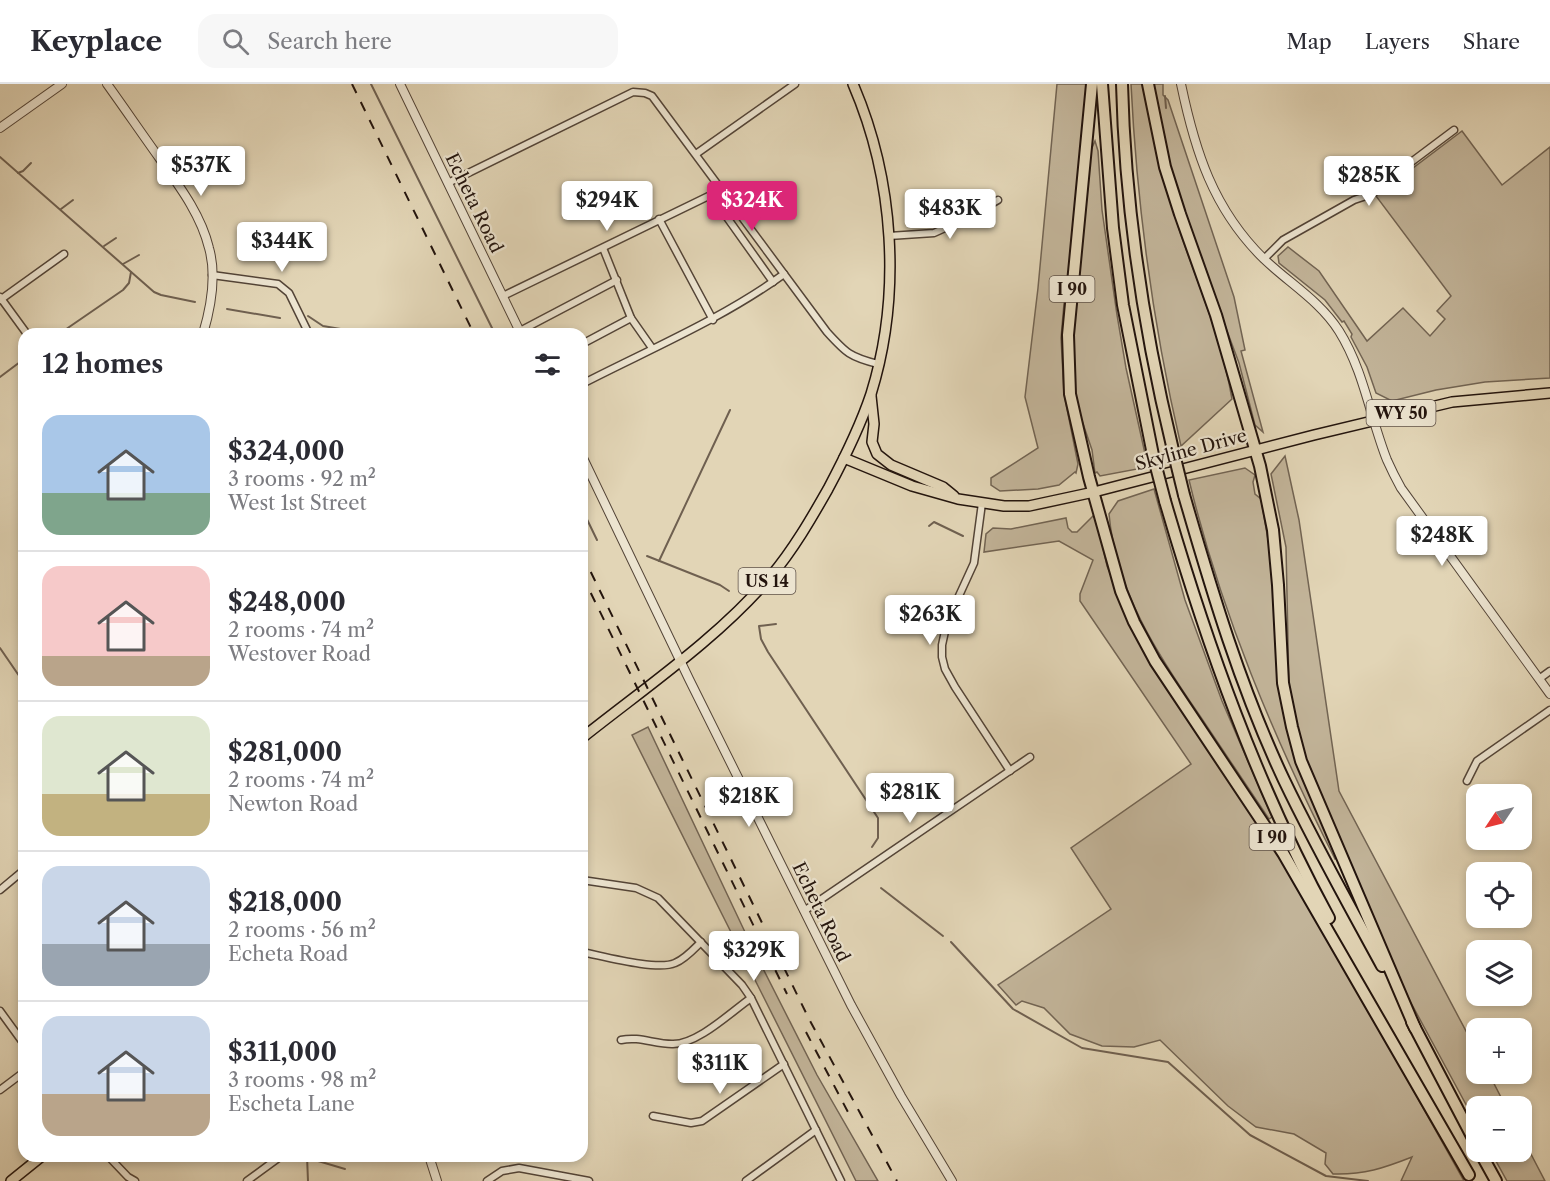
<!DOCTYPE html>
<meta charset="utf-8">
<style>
body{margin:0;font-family:"Libre Caslon Text",serif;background:#f7f7f7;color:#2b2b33;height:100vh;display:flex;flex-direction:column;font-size:22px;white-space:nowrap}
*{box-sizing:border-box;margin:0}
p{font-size:20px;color:#7c7c81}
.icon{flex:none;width:33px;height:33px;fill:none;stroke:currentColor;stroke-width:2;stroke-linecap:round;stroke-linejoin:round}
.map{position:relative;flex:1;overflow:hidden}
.panel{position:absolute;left:18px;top:244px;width:570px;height:834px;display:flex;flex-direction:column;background:#fff;border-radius:18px;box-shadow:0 3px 9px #0003}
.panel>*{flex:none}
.needle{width:39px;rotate:235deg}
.tools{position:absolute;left:1466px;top:700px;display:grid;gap:12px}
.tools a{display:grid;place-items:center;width:66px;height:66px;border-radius:12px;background:#fff;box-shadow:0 3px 9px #0003;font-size:30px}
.price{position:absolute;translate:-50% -51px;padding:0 14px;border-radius:6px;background:#fff;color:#222;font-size:20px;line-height:39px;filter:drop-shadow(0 2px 3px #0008)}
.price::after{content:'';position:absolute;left:50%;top:36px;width:18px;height:14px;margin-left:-9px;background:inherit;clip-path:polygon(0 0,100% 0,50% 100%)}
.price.selected{background:#db2777;color:#fff}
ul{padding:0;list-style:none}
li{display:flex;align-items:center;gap:18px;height:150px;padding:0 24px}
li+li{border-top:2px solid #e1e1e2}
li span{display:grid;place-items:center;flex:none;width:168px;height:120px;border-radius:18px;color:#555}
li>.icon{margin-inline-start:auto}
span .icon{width:72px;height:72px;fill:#fffc;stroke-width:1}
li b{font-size:26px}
h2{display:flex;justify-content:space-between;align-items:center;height:72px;padding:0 24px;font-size:26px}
header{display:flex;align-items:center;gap:36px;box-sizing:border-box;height:84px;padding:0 30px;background:#fff;border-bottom:2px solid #e1e1e2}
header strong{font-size:28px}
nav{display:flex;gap:33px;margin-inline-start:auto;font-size:21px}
.search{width:420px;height:54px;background:#f7f7f7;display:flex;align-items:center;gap:15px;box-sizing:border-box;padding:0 21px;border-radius:18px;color:#7c7c81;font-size:22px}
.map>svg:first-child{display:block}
.green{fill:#c2b499;stroke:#726453;stroke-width:1.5}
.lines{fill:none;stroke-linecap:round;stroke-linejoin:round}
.stream{stroke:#6f6050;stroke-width:2}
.minor-casing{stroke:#534437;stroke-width:9}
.tertiary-casing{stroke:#534437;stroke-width:10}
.primary-casing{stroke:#23140d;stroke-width:12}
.motorway-casing{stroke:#23140d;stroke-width:14}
.minor{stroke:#ece4d0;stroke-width:6}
.tertiary{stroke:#ece4d0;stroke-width:8}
.primary{stroke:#e2d5b6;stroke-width:9}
.motorway{stroke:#e2d5b6;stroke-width:10}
.rail{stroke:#23140d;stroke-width:2;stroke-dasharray:10 10;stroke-linecap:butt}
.motorway-bridge-casing{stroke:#23140d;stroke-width:14;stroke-linecap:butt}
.motorway-bridge{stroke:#e2d5b6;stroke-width:10}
.labels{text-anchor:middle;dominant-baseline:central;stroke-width:4.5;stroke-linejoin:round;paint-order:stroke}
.shield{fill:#ece4d0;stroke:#5f5248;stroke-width:1.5}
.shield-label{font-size:16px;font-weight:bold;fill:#23140d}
.street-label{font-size:18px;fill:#23140d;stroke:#ece4d0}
</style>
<header>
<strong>Keyplace</strong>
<div class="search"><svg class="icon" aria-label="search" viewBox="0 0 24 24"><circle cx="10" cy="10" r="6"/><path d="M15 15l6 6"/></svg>Search here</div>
<nav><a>Map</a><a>Layers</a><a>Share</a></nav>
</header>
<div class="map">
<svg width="1550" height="1097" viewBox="0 0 1550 1097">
<rect width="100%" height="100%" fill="#e2d5b6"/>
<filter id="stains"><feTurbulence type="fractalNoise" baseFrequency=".00333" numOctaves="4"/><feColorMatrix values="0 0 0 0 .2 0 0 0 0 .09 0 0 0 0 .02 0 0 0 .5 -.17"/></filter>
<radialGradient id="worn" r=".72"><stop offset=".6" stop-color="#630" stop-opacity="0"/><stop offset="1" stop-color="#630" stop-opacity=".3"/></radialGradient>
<g class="green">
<path d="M1057 0H1089L1073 162 1065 208 1061 254 1064 310 1078 380 1076 389 1075 388 1059 401 1038 405 1000 407 991 401V394L1038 364 1025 313 1038 204Z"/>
<path d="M1131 0H1143C1153 50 1164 99 1180 148 1199 203 1222 256 1232 315L1181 362C1153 242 1137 123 1131 0Z"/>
<path d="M1152 0H1163V11L1168 16 1234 213 1245 266 1241 267 1263 348 1255 341 1239 279 1189 145 1170 85Z"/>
<path d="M1462 47 1502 101 1550 63V294L1485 298 1436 306 1392 317 1376 309 1367 283 1351 253 1352 250 1344 237 1342 238 1325 216 1279 179 1278 172 1288 163 1319 187 1367 257 1403 224 1430 252 1445 235 1437 227 1451 212 1376 112Z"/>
<path d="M1095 57 1098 67 1102 126 1117 231 1126 284 1148 383 1100 392 1097 388 1095 389 1092 366 1077 322 1073 286V244L1077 187 1091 66Z"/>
<path d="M1285 372 1299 436 1339 707 1476 966V990H1489L1506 1023H1476V1039L1410 917 1380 854 1305 673 1289 606 1286 463 1271 390Z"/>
<path d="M1245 384 1255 391 1253 398 1255 410 1261 415 1271 473 1278 594 1337 774 1335 775C1274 654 1221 529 1189 396Z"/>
<path d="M1154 405 1185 516 1222 617 1272 733 1269 735C1246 701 1223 666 1200 632 1157 570 1116 507 1109 430L1118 417Z"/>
<path d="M1093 432H1096L1107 482 1131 540 1280 768 1464 1097H1401L1412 1073C1384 1084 1364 1091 1333 1090L1325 1080 1326 1069 1294 1050 1256 1043 1228 1022 1160 956 1134 963 1102 962 1070 950 1044 924 1022 917 1016 921 998 901 1111 825 1071 764 1191 680 1080 517V510L1093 476 1059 457 984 468 986 450 993 444 1011 445 1066 434 1068 444 1072 448H1077Z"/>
<path d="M648 643 753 865 817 991 878 1097H856L632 651Z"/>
<path d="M1521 1051 1545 1097H1507L1491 1068H1521Z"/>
</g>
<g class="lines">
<g class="stream">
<path d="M371 0 495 250"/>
<path d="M1165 12 1166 24"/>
<path d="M0 73 154 208 161 211 195 218"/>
<path d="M18 89 23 87 31 79"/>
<path d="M61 125 73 116"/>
<path d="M104 162 116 154"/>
<path d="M123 180 139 171"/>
<path d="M227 225 280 234"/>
<path d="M308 232 323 242 370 250"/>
<path d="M59 250 123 206 129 199 131 188"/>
<path d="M0 293 24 275"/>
<path d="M582 425 597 456"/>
<path d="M929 442 934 438 963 452"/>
<path d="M647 472 720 501 729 507"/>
<path d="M659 477 730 326"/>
<path d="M776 540 759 542 761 555 768 568 878 734V754L872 763"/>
<path d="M0 564 24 599"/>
<path d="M881 804 943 852"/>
<path d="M951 858 1013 925 1082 964 1168 978 1250 1051 1326 1092 1368 1097"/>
<path d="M307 1072 308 1097"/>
<path d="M308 1074 345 1085"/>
</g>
<g class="minor-casing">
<g id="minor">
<path d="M696 70 795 0"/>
<path d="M448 99 633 8 645 9 652 12 827 248C846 269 850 273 878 280"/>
<path d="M711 111 773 198"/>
<path d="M659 135 713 236"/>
<path d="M889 152 934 149 967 134 998 116"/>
<path d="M603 164 631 234 652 264"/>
<path d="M1264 175 1283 156 1354 116 1366 112 1454 46"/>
<path d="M212 191 278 200 289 209 309 250"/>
<path d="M503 212 721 106"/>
<path d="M0 213 27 250"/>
<path d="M0 216 64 170"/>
<path d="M520 247 617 196"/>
<path d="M582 260 631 234"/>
<path d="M582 300C650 265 722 235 784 190"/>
<path d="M982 419 974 479 947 538 942 561V573L945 585 955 603 1010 687"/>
<path d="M1539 595 1550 587"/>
<path d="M1467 697 1477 677 1550 626"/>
<path d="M582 796 636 804 658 814 742 901 751 914 841 1097"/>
<path d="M0 806 24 786"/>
<path d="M804 827 1030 673"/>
<path d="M582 868C603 872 657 887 675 879 685 875 693 866 701 858"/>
<path d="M0 927 24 960"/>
<path d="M621 956C639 952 654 960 672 960 697 961 731 928 751 914"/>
<path d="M0 1006 24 988"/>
<path d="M653 1032 691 1039 702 1037 784 980"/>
<path d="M108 1072 128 1093 135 1097"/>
<path d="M247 1097 281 1072"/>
<path d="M487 1097 502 1087 519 1084 589 1097"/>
<path d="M746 1097 816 1046"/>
</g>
</g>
<g class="tertiary-casing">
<g id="tertiary">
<path d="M107 0C125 25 142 50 160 75 180 103 201 131 209 164 217 192 211 223 203 250"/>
<path d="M400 0 521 250"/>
<path d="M1181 0C1195 67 1213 125 1264 175 1289 199 1320 217 1339 247 1364 287 1370 333 1387 376 1391 385 1396 395 1401 404L1550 610"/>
<path d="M0 44 62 0"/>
<path d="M582 372 689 595 851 921 901 1012 952 1097"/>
<path d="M429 1072 437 1097"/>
</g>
</g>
<g class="primary-casing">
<g id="primary">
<path d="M871 312 874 340 872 358 877 370 891 381 943 403 954 412"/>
<path d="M844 374 912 402 958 415 1004 422H1029L1094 408 1314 351 1452 318 1550 309"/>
<path d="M582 654C646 603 717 555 771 492 793 466 811 435 828 405 844 375 860 343 871 310 902 210 894 95 853 0"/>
<path d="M11 1097 42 1072"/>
</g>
</g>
<g class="motorway-casing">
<g id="motorway">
<path d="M1092 0 1068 251 1070 310 1089 393 1121 507 1134 538 1155 577 1283 769 1469 1091"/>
<path d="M1102 0 1113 144 1123 221 1153 371"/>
<path d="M1122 0C1125 123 1144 247 1173 366"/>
<path d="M1148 0 1165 83 1180 130 1216 231 1260 382 1273 446 1278 501 1283 599 1292 643 1301 677 1415 944"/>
<path d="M1184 411C1212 508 1241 605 1284 696 1314 759 1349 821 1382 882"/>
<path d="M1165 417C1207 561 1257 702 1329 834"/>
<path d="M1412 938 1476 1060"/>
<path d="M1480 1068 1496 1097"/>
</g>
</g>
<use href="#minor" class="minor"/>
<use href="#tertiary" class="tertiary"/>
<use href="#primary" class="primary"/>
<use href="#motorway" class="motorway"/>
<g class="rail">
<path d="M352 0 474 250"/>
<path d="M582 470 809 935 897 1097"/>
<path d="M582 491 787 910"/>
<path d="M806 948 849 1030"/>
</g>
<g class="motorway-bridge-casing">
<g id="motorway-bridge">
<path d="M1173 366 1184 411"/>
<path d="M1153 371 1165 417"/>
</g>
</g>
<use href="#motorway-bridge" class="motorway-bridge"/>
</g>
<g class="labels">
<g class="shield">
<rect x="1049.5" y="192" width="45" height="26" rx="4.5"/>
<rect x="1366.5" y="316" width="69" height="26" rx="4.5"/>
<rect x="738.5" y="484" width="57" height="26" rx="4.5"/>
<rect x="1249.5" y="740" width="45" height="26" rx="4.5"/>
</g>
<g class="shield-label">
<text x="1072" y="205">I 90</text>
<text x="1401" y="329">WY 50</text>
<text x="767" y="497">US 14</text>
<text x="1272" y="753">I 90</text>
</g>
<g class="street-label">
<text transform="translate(474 119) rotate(64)">Echeta Road</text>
<text transform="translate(1191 366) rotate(-15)">Skyline Drive</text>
<text transform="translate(821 828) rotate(64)">Echeta Road</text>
</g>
</g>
<rect width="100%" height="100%" filter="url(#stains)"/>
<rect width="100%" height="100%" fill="url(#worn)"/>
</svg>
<div class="tools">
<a><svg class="needle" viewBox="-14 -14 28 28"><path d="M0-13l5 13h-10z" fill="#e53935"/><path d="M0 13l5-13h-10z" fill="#7c7c81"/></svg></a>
<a><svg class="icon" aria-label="locate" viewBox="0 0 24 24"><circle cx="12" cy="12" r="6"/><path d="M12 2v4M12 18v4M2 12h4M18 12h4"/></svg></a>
<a><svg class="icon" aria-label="layers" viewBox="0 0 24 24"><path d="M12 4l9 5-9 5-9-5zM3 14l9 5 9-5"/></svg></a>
<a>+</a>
<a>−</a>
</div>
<b class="price" style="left:201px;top:113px">$537K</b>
<b class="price" style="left:1369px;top:123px">$285K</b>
<b class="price" style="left:607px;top:148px">$294K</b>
<b class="price selected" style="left:752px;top:148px">$324K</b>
<b class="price" style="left:950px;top:156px">$483K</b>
<b class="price" style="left:282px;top:189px">$344K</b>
<b class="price" style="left:1442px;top:483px">$248K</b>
<b class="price" style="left:930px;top:562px">$263K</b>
<b class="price" style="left:910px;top:740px">$281K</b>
<b class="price" style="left:749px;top:744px">$218K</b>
<b class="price" style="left:754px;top:898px">$329K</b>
<b class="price" style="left:720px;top:1011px">$311K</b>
<section class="panel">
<h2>12 homes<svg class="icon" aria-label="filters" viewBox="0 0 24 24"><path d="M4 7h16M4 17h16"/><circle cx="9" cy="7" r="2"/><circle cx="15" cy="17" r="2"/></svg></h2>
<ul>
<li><span style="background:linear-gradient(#a9c7e8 65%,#7fa58c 0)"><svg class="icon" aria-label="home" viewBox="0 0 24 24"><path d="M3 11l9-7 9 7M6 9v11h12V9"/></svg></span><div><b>$324,000</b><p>3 rooms · 92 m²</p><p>West 1st Street</p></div></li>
<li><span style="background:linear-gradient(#f6c9c9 75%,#b9a48a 0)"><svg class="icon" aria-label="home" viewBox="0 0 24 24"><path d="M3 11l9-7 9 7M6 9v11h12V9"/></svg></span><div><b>$248,000</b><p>2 rooms · 74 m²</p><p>Westover Road</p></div></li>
<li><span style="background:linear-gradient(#dfe7d0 65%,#c2b280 0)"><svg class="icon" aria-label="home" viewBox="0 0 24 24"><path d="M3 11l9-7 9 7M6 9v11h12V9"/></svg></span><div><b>$281,000</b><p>2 rooms · 74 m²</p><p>Newton Road</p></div></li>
<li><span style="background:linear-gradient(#c9d6e8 65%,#9aa5b1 0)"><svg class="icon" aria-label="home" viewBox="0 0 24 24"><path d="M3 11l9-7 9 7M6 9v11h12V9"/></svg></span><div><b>$218,000</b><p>2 rooms · 56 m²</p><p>Echeta Road</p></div></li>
<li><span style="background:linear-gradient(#c9d6e8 65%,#b9a48a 0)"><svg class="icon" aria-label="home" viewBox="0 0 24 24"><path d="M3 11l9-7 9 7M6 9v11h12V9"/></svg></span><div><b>$311,000</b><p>3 rooms · 98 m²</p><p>Escheta Lane</p></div></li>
</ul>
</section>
</div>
